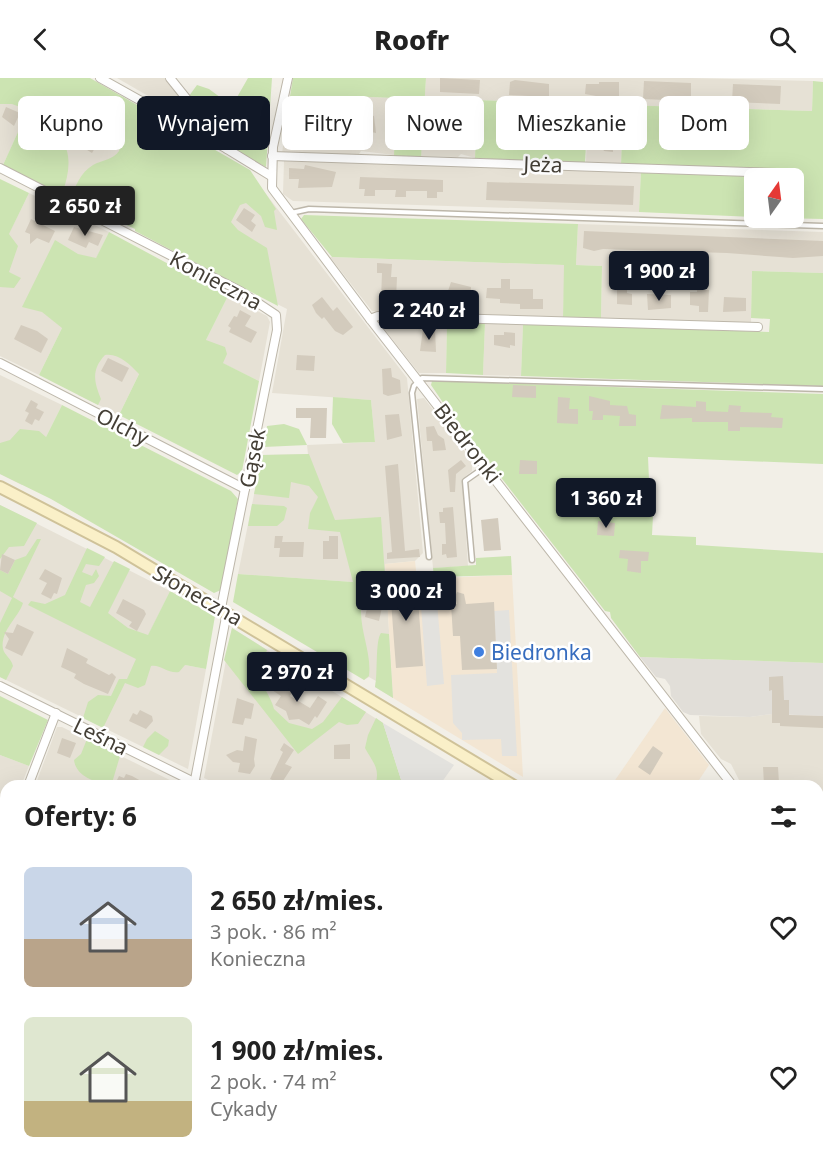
<!DOCTYPE html>
<html lang="pl">
<meta charset="utf-8">
<style>
body{margin:0;font-family:"Noto Sans",sans-serif;background:#f6f6f6;color:#222;height:100vh;display:flex;flex-direction:column;font-size:22px;white-space:nowrap}
*{box-sizing:border-box;margin:0}
p{font-size:20px;color:#767676}
.icon{flex:none;width:33px;height:33px;fill:none;stroke:currentColor;stroke-width:2;stroke-linecap:round;stroke-linejoin:round}
.map{position:relative;flex:1;overflow:hidden}
.side{position:absolute;left:0px;top:702px;width:824px;height:386px;display:flex;flex-direction:column;background:#fff;border-radius:18px 18px 0 0;box-shadow:0 6px 24px #0002}
.side>*{flex:none}
.top-card{position:absolute;left:18px;top:18px;width:788px;height:54px;display:flex;gap:12px}
.needle{width:39px;rotate:14deg}
.buttons{position:absolute;left:744px;top:90px;display:grid;gap:12px}
.buttons a{display:grid;place-items:center;width:60px;height:60px;border-radius:9px;background:#fff;box-shadow:0 6px 24px #0002;font-size:30px}
.price{position:absolute;translate:-50% -51px;padding:0 14px;border-radius:6px;background:#111827;color:#fff;font-size:20px;line-height:39px;filter:drop-shadow(0 2px 3px #0008)}
.price::after{content:'';position:absolute;left:50%;top:36px;width:18px;height:14px;margin-left:-9px;background:inherit;clip-path:polygon(0 0,100% 0,50% 100%)}
.price.active{background:#222;color:#fff}
ul{padding:0;list-style:none}
li{display:flex;align-items:center;gap:18px;height:150px;padding:0 24px}
li span{display:grid;place-items:center;flex:none;width:168px;height:120px;border-radius:9px;color:#555}
li>.icon{margin-inline-start:auto}
span .icon{width:72px;height:72px;fill:#fffc;stroke-width:1}
li b{font-size:26px}
h2{display:flex;justify-content:space-between;align-items:center;height:72px;padding:0 24px;font-size:26px}
.pill{padding:0 21px;border-radius:9px;background:#fff;box-shadow:0 6px 24px #0002;font-size:21px;line-height:54px}
.pill.active{background:#111827;color:#fff}
header{display:flex;justify-content:space-between;align-items:center;height:78px;padding:0 24px;background:#fff;font-size:27px;font-weight:800}
.map>svg:first-child{display:block}
.residential{fill:#e6e1d5}
.commercial{fill:#f3e6d3}
.industrial{fill:#e1ded8}
.green{fill:#cce4b2}
.parking{fill:#e3e2de}
.building{fill:#d3cbbd}
.lines{fill:none;stroke-linecap:round;stroke-linejoin:round}
.service-casing{stroke:#bdb7aa;stroke-width:7}
.minor-casing{stroke:#bdb7aa;stroke-width:10}
.secondary-casing{stroke:#cfc299;stroke-width:14}
.service{stroke:#fff;stroke-width:4}
.minor{stroke:#fff;stroke-width:8}
.secondary{stroke:#faf0c8;stroke-width:10}
.shop-dot{fill:#3f7fe0;stroke:#fff;stroke-width:2}
.labels{text-anchor:middle;dominant-baseline:central;stroke-width:5;stroke-linejoin:round;paint-order:stroke}
.street-label{font-size:21px;fill:#443f36;stroke:#fff}
.shop-label{font-size:21px;fill:#366cbe;stroke:#fff;text-anchor:start}
</style>
<header><svg class="icon" aria-label="back" viewBox="0 0 24 24"><path d="M15 5l-7 7 7 7"/></svg>Roofr<svg class="icon" aria-label="search" viewBox="0 0 24 24"><circle cx="10" cy="10" r="6"/><path d="M15 15l6 6"/></svg></header>
<div class="map">
<svg width="823" height="1087" viewBox="0 0 823 1087">
<rect width="100%" height="100%" fill="#f2efe7"/>
<g class="residential">
<path d="M0 0H43L3 87 0 86Z"/>
<path d="M117 0H165L204 46 202 49Z"/>
<path d="M426 0H690L813 3 812 33 623 27 621 85 586 84 588 26 477 22 475 80 461 76 458 79 421 78Z"/>
<path d="M91 1 165 43 111 141 36 103Z"/>
<path d="M345 18 396 20 394 77 361 73 359 76 328 77 282 76 286 45 341 47Z"/>
<path d="M284 83 641 93 639 134 293 123 283 116Z"/>
<path d="M253 103H256L407 300 423 475 415 483 385 486 393 620 375 609 376 603 369 599 364 602 353 504 238 496 262 377 308 376 307 367 375 364 371 322 272 315 287 231 195 185Z"/>
<path d="M29 115 109 154 39 297 0 278V173Z"/>
<path d="M578 146 823 154V195L752 193 751 245 601 240 602 188 576 187Z"/>
<path d="M330 179 565 187 563 239 372 233Z"/>
<path d="M228 218 267 238 270 244 259 303 200 274Z"/>
<path d="M385 242 447 244 446 295H419L382 248Z"/>
<path d="M485 245 523 246 521 298 483 297Z"/>
<path d="M113 246 153 267 119 337 78 317Z"/>
<path d="M0 297 62 327 22 407 0 396Z"/>
<path d="M424 320 472 383V393L462 401 468 488 433 490 417 321Z"/>
<path d="M0 427 170 513 138 578 206 591 188 691 0 599Z"/>
<path d="M232 550 383 645 403 708H221L204 700Z"/>
<path d="M772 636 823 638V722H818V708H742L731 686 721 681 701 656 699 638 750 639Z"/>
<path d="M57 649H62L182 708H35Z"/>
<path d="M0 677 29 688 21 708H6V748L0 764Z"/>
<path d="M0 828 6 831V1082H86L84 1087H0Z"/>
<path d="M176 1082H253L251 1087H177L179 1083Z"/>
<path d="M266 1082H458L455 1087H263Z"/>
<path d="M712 1082H812L809 1087H708Z"/>
</g>
<g class="commercial">
<path d="M415 483 417 501 512 497 523 699 393 620 385 486Z"/>
<path d="M665 630 709 687 695 708H611Z"/>
</g>
<g class="industrial">
<path d="M640 579 823 585V638L772 636 750 639 690 637 683 634 671 618 670 608 665 601 656 599Z"/>
<path d="M818 908 823 911V1061L820 1066 818 1063Z"/>
</g>
<g class="green">
<path d="M0 0H90L250 92 276 131 274 133 277 152 265 149 261 138 246 125 240 127 231 144 238 152 267 170 278 228 135 153V151L70 120C76 108 80 95 93 87 102 82 113 82 119 73L120 66C113 52 84 48 69 41L60 58C73 77 69 96 62 116L3 87 28 32 12 26H0Z"/>
<path d="M248 0H272L266 89 240 75 189 18 197 7 209 11 232 28Z"/>
<path d="M293 0H426L421 80 394 79 395 20 345 18 341 48 286 45 292 28 289 24Z"/>
<path d="M813 3 823 4V141L779 140H794V100H754V139L639 134 641 93 780 98V92L621 87 623 27 812 33Z"/>
<path d="M477 22 588 26 585 86 475 80Z"/>
<path d="M434 25 468 26 467 40 433 39Z"/>
<path d="M0 101 29 115 9 156 18 168 9 194 21 200 14 210 0 209Z"/>
<path d="M304 137 578 146 576 187 602 188 601 240 563 239 564 187 332 179 301 141Z"/>
<path d="M109 154 228 218 206 262 225 269 227 276 223 285 259 303 242 393 237 397 119 337 139 296C129 286 119 275 105 277 91 292 94 304 101 321L98 327 39 297 62 250 42 234 22 229 55 162 78 176 96 180Z"/>
<path d="M752 193 823 195V308L521 298 523 246 769 254 770 241 751 240Z"/>
<path d="M447 244 485 245 483 297 446 295Z"/>
<path d="M432 303 823 316V386L648 379 649 402H636V417L654 419 652 457 696 459V467L823 475V585L640 579 611 540 610 534 605 533 446 329 431 307Z"/>
<path d="M333 319 371 322 375 364 343 365 332 346Z"/>
<path d="M62 327 231 413 238 421 221 512 214 515 51 421 0 396V365L10 362 20 351 39 353 46 359Z"/>
<path d="M284 346 299 351 307 367 264 369 267 348Z"/>
<path d="M309 376 335 442 381 439 386 513 362 522C357 549 372 572 369 598L364 602 233 524 238 496 353 504 340 454 308 451 310 435 318 419 309 408 291 404 289 420 254 416 262 377Z"/>
<path d="M252 426 284 428 287 430 284 442 277 448H248Z"/>
<path d="M0 427 37 445 24 468 9 469 0 481Z"/>
<path d="M37 461H41L13 519 23 525C19 539 0 552 3 571 5 578 11 580 13 588L6 602 0 599V545L12 520 0 513V492L8 496 15 482 26 478Z"/>
<path d="M87 470 105 479 99 488 86 486 82 494 92 498 96 491 99 498 94 505 86 507 80 524 90 529 114 483 130 491 108 535 128 550 148 557 170 513 215 538 206 591 185 587 179 594C168 596 160 586 151 588L145 607 138 610 125 605 103 650 83 640 88 624 98 617 111 618 119 601H127L136 581 28 527 31 523 45 526 65 517Z"/>
<path d="M511 478 512 497 434 499 433 490 476 487V480Z"/>
<path d="M232 550 267 572 264 580 257 585C253 598 271 616 274 631L289 645 312 651 323 644 342 619 366 634 358 646 347 647 339 644 298 676 224 582Z"/>
<path d="M381 555 389 556 393 620 375 609C378 596 375 563 381 555Z"/>
<path d="M0 618 48 642 29 688 0 677Z"/>
<path d="M376 640 383 645 403 708H360L376 704C380 689 371 682 365 670L368 657Z"/>
<path d="M155 653 169 662 168 668 159 677 143 669 147 661Z"/>
<path d="M87 661 120 678 112 705C97 706 76 699 74 682L81 676Z"/>
<path d="M818 722H823V806L818 804Z"/>
<path d="M105 1082H176L179 1083 177 1087H102Z"/>
<path d="M497 1082H594L589 1087H494Z"/>
</g>
<g class="parking">
<path d="M436 513 444 606 427 608 420 515Z"/>
<path d="M509 532 517 678H502L501 661 462 662V655L453 645 451 597 497 595 494 533Z"/>
<path d="M383 645 454 687 439 708H403Z"/>
</g>
<g class="building">
<path d="M440 0 480 2 479 16 440 14Z"/>
<path d="M515 2 549 6V19L509 17 510 4Z"/>
<path d="M644 3 691 5V23L643 21Z"/>
<path d="M599 4H619V19L607 20 585 16 586 6H599Z"/>
<path d="M733 6 781 8 780 26 732 24Z"/>
<path d="M6 29 20 35 14 48 2 39Z"/>
<path d="M362 35 374 38 376 55 355 51 358 37Z"/>
<path d="M599 44H612L613 74 604 73 601 67H592L593 55H599Z"/>
<path d="M445 46 470 48V61H445L441 54Z"/>
<path d="M305 52 322 53 321 68 304 66Z"/>
<path d="M85 55 99 63 92 75 79 67Z"/>
<path d="M305 87 336 94 332 109 298 110 299 101H289V90L304 91Z"/>
<path d="M360 99 443 102V114H437V120H427V113H406V119H395L396 112H375V118H364L365 111H359Z"/>
<path d="M487 104 634 108 633 127 486 122Z"/>
<path d="M244 130 255 137 251 143 256 147 252 154 236 142Z"/>
<path d="M31 141 55 153 49 165 37 160 30 166V156L25 154Z"/>
<path d="M74 149 103 157 98 168 89 164 86 170 68 162Z"/>
<path d="M584 153 823 163V178L793 180 727 175 603 171 594 173 583 170Z"/>
<path d="M377 185 392 186 391 199H397L396 222 381 221 382 195H377Z"/>
<path d="M501 201H510V211H533V221H543V231H520V226L500 225V221L486 220 487 210H501Z"/>
<path d="M451 204 471 209 470 225H461L462 220H450L448 213Z"/>
<path d="M617 209 627 210V215L632 216V227L617 226Z"/>
<path d="M697 212H709L708 234H699V228L690 227V214H697Z"/>
<path d="M647 216 671 217V230L648 232Z"/>
<path d="M322 219 333 233 337 229 353 249 343 257 335 253 324 239 322 241 316 235 312 227Z"/>
<path d="M724 219 746 220V233L723 234Z"/>
<path d="M240 232 251 238 245 248 257 254 251 265 229 254 231 250 228 248 234 238 237 239Z"/>
<path d="M21 247 37 253 48 261 41 275 14 261Z"/>
<path d="M423 251H435L436 274 420 273Z"/>
<path d="M504 254 515 255V268L510 267V270L494 267V257H504Z"/>
<path d="M297 277 315 278 314 293 296 292Z"/>
<path d="M108 280 129 290 122 304 101 293Z"/>
<path d="M391 290 392 299 400 302 401 315 388 318 383 316 382 291Z"/>
<path d="M513 307 536 308V320L512 319Z"/>
<path d="M589 318 610 323V327L627 328 629 336 636 337V348H619L620 338 603 337V342H592L593 333H589Z"/>
<path d="M558 319 570 320 569 331H578V346L557 345Z"/>
<path d="M31 322 38 326 36 330 44 334 39 343 35 341 32 347 25 343 29 335 25 333Z"/>
<path d="M696 323 706 324V333L728 334 729 327 741 328 740 334 772 335 771 339 783 340 782 350 740 349V353H728V344H692V340H688L660 341 662 327 696 329Z"/>
<path d="M296 330H327L326 360H310L311 340H296Z"/>
<path d="M399 336 402 358 387 362 385 337Z"/>
<path d="M434 348 438 357 444 361 446 372 433 373 432 363H427L426 349Z"/>
<path d="M461 382 466 388 456 396 455 414H450L448 392Z"/>
<path d="M520 382 537 383V396H519Z"/>
<path d="M398 386 405 473 419 471 420 479 387 481V475L392 474 385 388Z"/>
<path d="M559 420 593 428 591 437 556 433Z"/>
<path d="M453 429 457 479 447 480 446 476 442 477V466H446L445 445H440L439 434H443V430Z"/>
<path d="M498 440 501 472 484 473 481 442Z"/>
<path d="M598 443 615 445 614 458 597 457Z"/>
<path d="M275 458H283L282 464H304L303 479H279L280 470H274Z"/>
<path d="M329 458H338V481H323V463H329Z"/>
<path d="M620 472 649 474 648 483H641V495L627 493 628 481 619 480Z"/>
<path d="M2 476 15 482 8 496 0 492Z"/>
<path d="M45 491 62 500 57 516 54 515 51 521 41 516 47 505 39 501Z"/>
<path d="M411 495 412 508H417L423 588 396 590 390 510 395 509 394 496Z"/>
<path d="M457 514 464 516 466 526 494 524 497 591 462 592 460 558H453L451 526H457L455 519Z"/>
<path d="M123 521 144 532 146 536 137 553 129 548 132 544 116 535Z"/>
<path d="M368 526 382 529 379 543 365 539Z"/>
<path d="M17 546 34 554 22 578 5 570 9 561 4 554 13 555Z"/>
<path d="M67 570 88 581 86 585 109 597 112 595 116 599 108 616 84 606 74 600 76 596 61 589Z"/>
<path d="M783 598 784 622H789V637L823 638V650L780 648V645H772V612L769 613V599Z"/>
<path d="M287 600 297 605 290 618 310 630 318 618 327 624 317 640 315 638 309 647 299 641 289 642 286 633 275 627 281 618 272 612 278 603 284 606Z"/>
<path d="M237 620 254 626 251 641 245 640 243 647 232 645Z"/>
<path d="M140 632 152 638 153 643 146 651 129 643 133 635 137 637Z"/>
<path d="M245 658 257 661 254 681 255 688 250 696 238 694 240 685 233 684 226 677 237 672 243 673Z"/>
<path d="M62 660 76 665 70 680 57 675Z"/>
<path d="M284 665 294 672 285 686 292 689 281 706 270 701 283 674 280 672Z"/>
<path d="M350 666V681H334V667Z"/>
<path d="M653 668 663 675 650 697 638 689Z"/>
<path d="M763 689H778L779 705 764 706Z"/>
<path d="M126 696 132 698 150 708H114L119 698 124 700Z"/>
</g>
<g class="lines">
<g class="service-casing">
<g id="service">
<path d="M291 135 309 131 823 148"/>
<path d="M429 479 412 315 414 308 422 300 823 311"/>
<path d="M472 482 465 403 485 389"/>
</g>
</g>
<g class="minor-casing">
<g id="minor">
<path d="M100 0 227 71"/>
<path d="M170 0 227 71 271 98"/>
<path d="M288 0 273 69 272 110 370 241 733 708"/>
<path d="M272 78 777 95"/>
<path d="M0 90 240 213 276 237 277 252 221 530"/>
<path d="M370 241 378 238 758 249"/>
<path d="M0 285 245 411"/>
<path d="M0 608 202 708"/>
<path d="M194 707 227 534"/>
<path d="M28 708 56 635"/>
<path d="M0 780 6 765"/>
<path d="M818 816 823 823"/>
<path d="M610 1082 614 1087"/>
<path d="M93 1087 95 1082"/>
<path d="M257 1087 260 1082"/>
<path d="M461 1087 465 1082"/>
<path d="M820 1087 823 1082"/>
</g>
</g>
<g class="secondary-casing">
<g id="secondary">
<path d="M0 409 116 469 514 708"/>
<path d="M818 890 823 893"/>
</g>
</g>
<use href="#service" class="service"/>
<use href="#minor" class="minor"/>
<use href="#secondary" class="secondary"/>
</g>
<circle class="shop-dot" cx="479" cy="574" r="6"/>
<g class="labels">
<g class="street-label">
<text transform="translate(543 86) rotate(2)">Jeża</text>
<text transform="translate(216 202) rotate(28)">Konieczna</text>
<text transform="translate(123 348) rotate(27)">Olchy</text>
<text transform="translate(468 365) rotate(52)">Biedronki</text>
<text transform="translate(252 380) rotate(-79)">Gąsek</text>
<text transform="translate(198 517) rotate(30)">Słoneczna</text>
<text transform="translate(101 658) rotate(26)">Leśna</text>
</g>
<g class="shop-label">
<text x="491" y="574">Biedronka</text>
</g>
</g>
</svg>
<div class="buttons">
<a><svg class="needle" viewBox="-14 -14 28 28"><path d="M0-13l5 13h-10z" fill="#e53935"/><path d="M0 13l5-13h-10z" fill="#767676"/></svg></a>
</div>
<b class="price active" style="left:85px;top:159px">2 650 zł</b>
<b class="price" style="left:659px;top:224px">1 900 zł</b>
<b class="price" style="left:429px;top:263px">2 240 zł</b>
<b class="price" style="left:606px;top:451px">1 360 zł</b>
<b class="price" style="left:406px;top:544px">3 000 zł</b>
<b class="price" style="left:297px;top:625px">2 970 zł</b>
<div class="top-card">
<a class="pill">Kupno</a>
<a class="pill active">Wynajem</a>
<a class="pill">Filtry</a>
<a class="pill">Nowe</a>
<a class="pill">Mieszkanie</a>
<a class="pill">Dom</a>
</div>
<section class="side">
<h2>Oferty: 6<svg class="icon" aria-label="filters" viewBox="0 0 24 24"><path d="M4 7h16M4 17h16"/><circle cx="9" cy="7" r="2"/><circle cx="15" cy="17" r="2"/></svg></h2>
<ul>
<li><span style="background:linear-gradient(#c9d6e8 60%,#b9a48a 0)"><svg class="icon" aria-label="home" viewBox="0 0 24 24"><path d="M3 11l9-7 9 7M6 9v11h12V9"/></svg></span><div><b>2 650 zł/mies.</b><p>3 pok. · 86 m²</p><p>Konieczna</p></div><svg class="icon" aria-label="heart" viewBox="0 0 24 24"><path d="M12 20l-8-8c-3-5 5-10 8-4 3-6 11-1 8 4z"/></svg></li>
<li><span style="background:linear-gradient(#dfe7d0 70%,#c2b280 0)"><svg class="icon" aria-label="home" viewBox="0 0 24 24"><path d="M3 11l9-7 9 7M6 9v11h12V9"/></svg></span><div><b>1 900 zł/mies.</b><p>2 pok. · 74 m²</p><p>Cykady</p></div><svg class="icon" aria-label="heart" viewBox="0 0 24 24"><path d="M12 20l-8-8c-3-5 5-10 8-4 3-6 11-1 8 4z"/></svg></li>
</ul>
</section>
</div>
